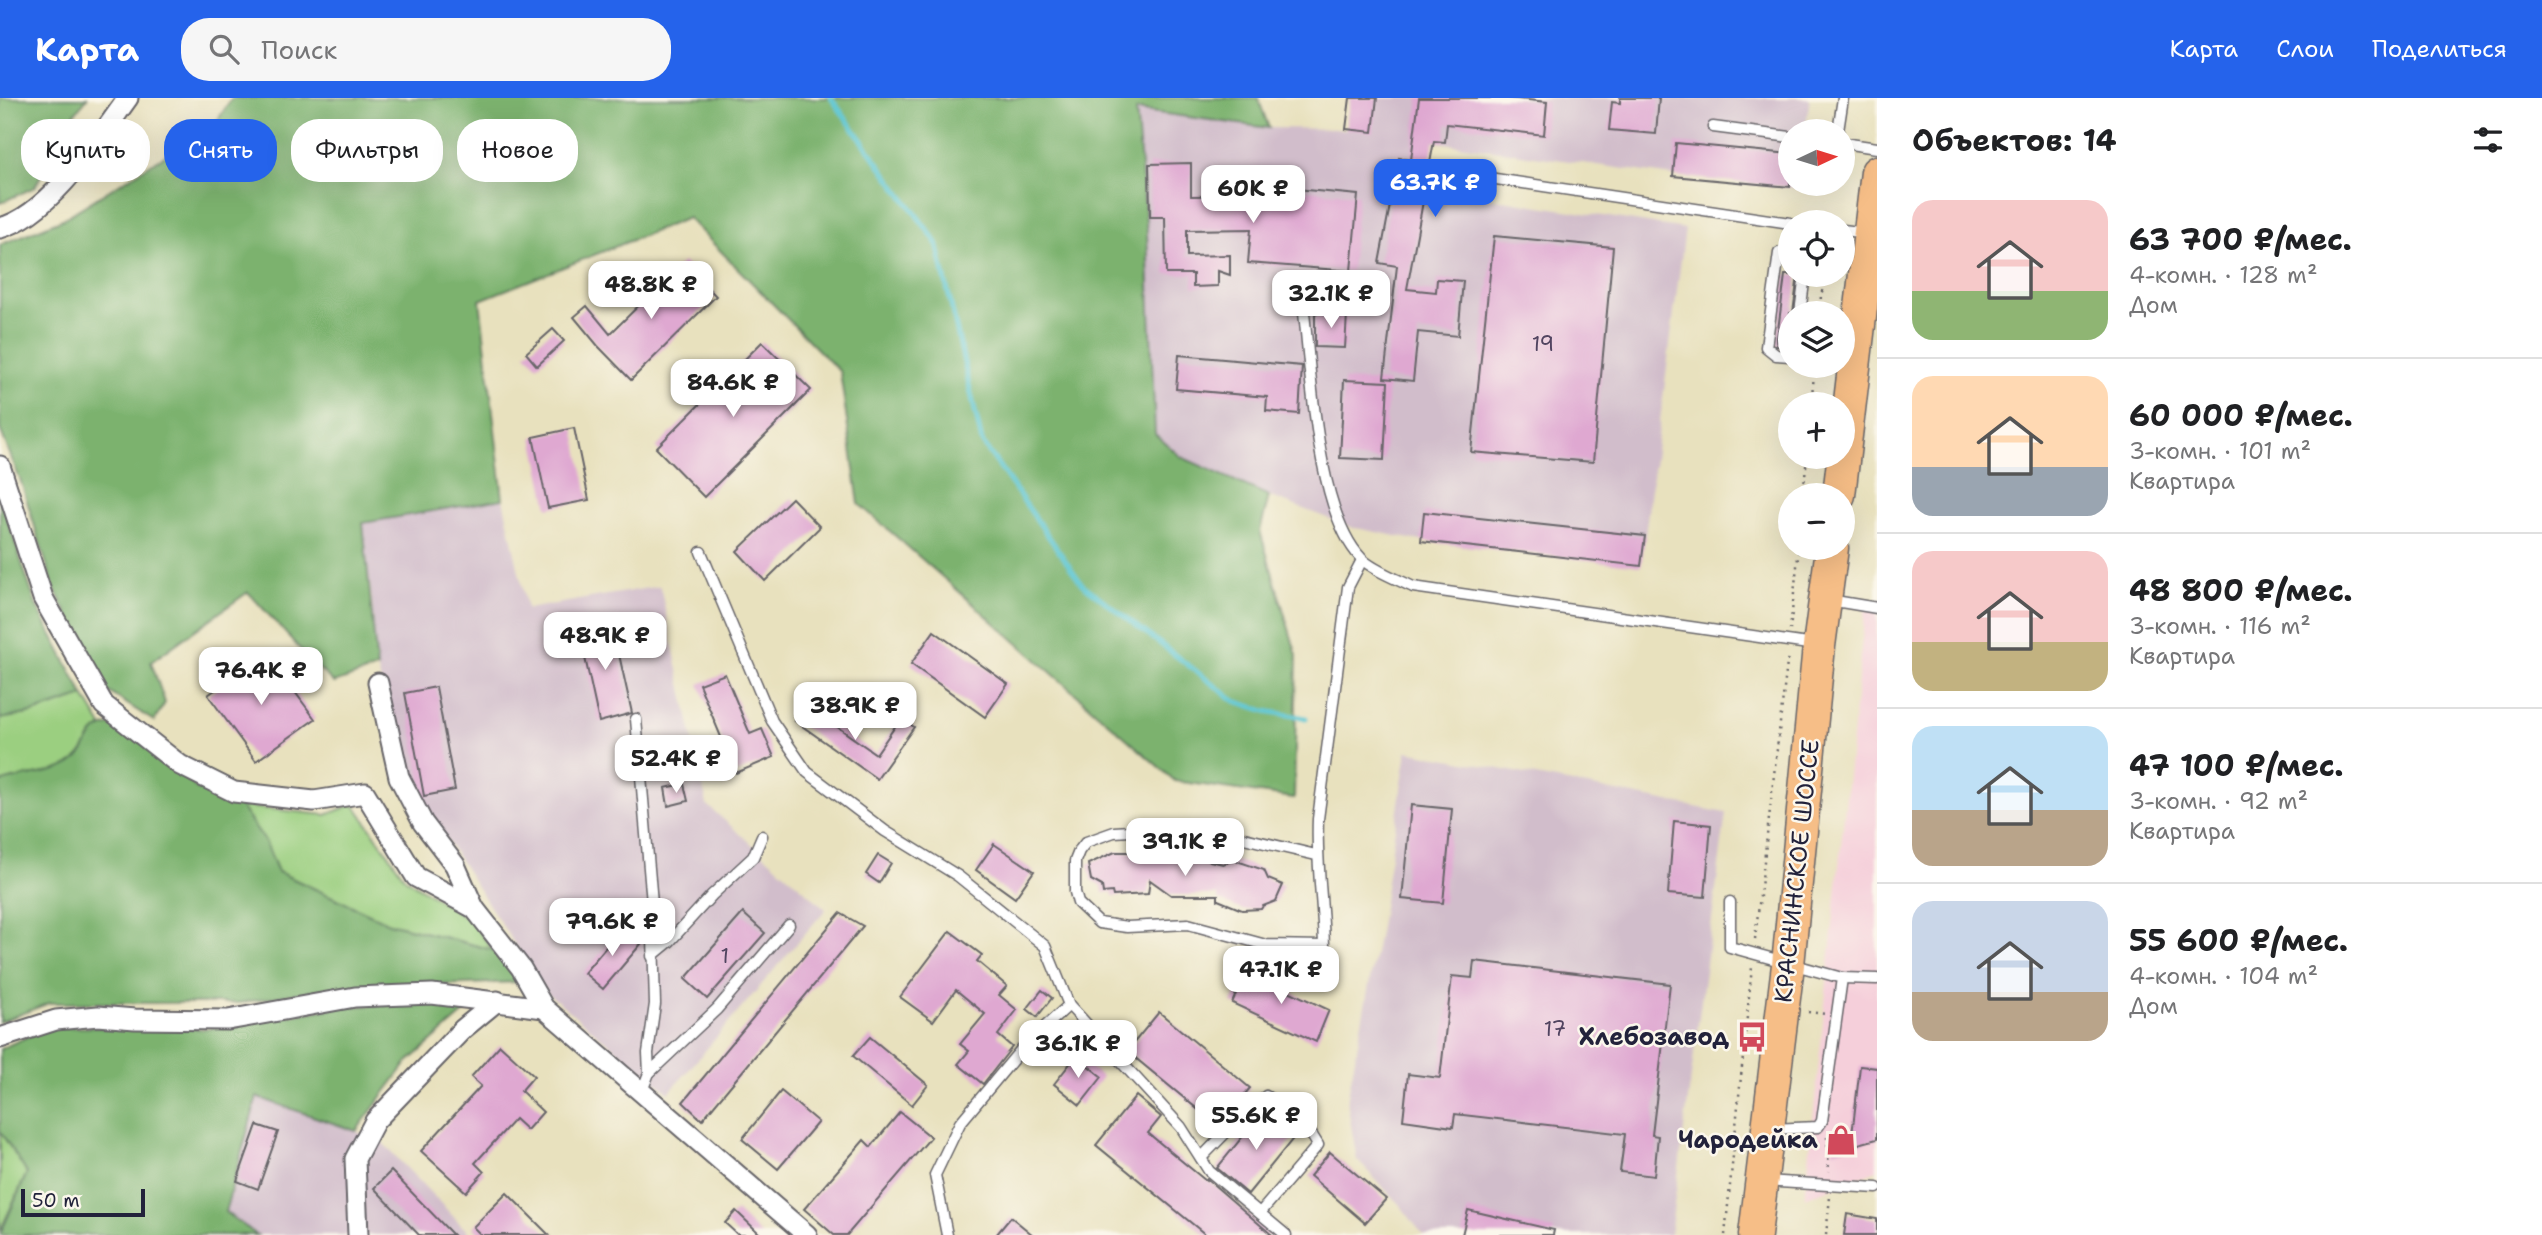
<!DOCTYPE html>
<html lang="ru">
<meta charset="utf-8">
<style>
body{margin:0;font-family:"Shantell Sans",sans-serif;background:#f6f6f6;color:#202124;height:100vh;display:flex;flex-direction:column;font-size:26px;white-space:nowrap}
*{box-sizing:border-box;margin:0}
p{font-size:23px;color:#757577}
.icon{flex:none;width:38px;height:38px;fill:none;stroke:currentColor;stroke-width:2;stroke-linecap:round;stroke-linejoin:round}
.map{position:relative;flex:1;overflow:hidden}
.side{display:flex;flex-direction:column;background:#fff;width:665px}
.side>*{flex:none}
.banner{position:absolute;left:21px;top:21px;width:665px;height:63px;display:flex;gap:14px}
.needle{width:46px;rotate:86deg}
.buttons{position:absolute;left:1778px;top:21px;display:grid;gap:14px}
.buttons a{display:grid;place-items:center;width:77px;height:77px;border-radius:50%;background:#fff;box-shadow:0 7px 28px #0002;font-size:35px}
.scale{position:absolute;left:21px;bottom:18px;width:124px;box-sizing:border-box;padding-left:7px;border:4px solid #22223b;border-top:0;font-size:19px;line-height:24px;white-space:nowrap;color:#22223b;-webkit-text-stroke:5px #fbf7ec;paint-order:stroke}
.price{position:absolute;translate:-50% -60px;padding:0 16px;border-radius:14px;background:#fff;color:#222;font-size:23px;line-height:46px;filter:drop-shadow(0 2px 4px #0008)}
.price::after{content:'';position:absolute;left:50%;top:42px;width:21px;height:16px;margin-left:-10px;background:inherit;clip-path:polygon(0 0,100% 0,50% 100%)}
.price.on{background:#2563eb;color:#fff}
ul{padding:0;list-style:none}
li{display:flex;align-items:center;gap:21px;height:175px;padding:0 35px}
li+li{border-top:2px solid #e0e0e0}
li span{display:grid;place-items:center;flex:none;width:196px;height:140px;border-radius:21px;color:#555}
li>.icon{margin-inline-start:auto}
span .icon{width:84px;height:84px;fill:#fffc;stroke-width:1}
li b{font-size:30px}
h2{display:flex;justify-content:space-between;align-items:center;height:84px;padding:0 35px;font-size:30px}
.chip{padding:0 24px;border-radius:28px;background:#fff;box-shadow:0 7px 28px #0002;font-size:24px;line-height:63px}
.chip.on{background:#2563eb;color:#fff}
header{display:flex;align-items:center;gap:42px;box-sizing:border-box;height:98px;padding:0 35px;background:#2563eb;color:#fff}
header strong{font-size:33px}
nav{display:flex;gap:38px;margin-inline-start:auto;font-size:24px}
.search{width:490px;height:63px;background:#f6f6f6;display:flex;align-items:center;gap:18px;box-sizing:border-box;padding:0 24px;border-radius:28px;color:#757577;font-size:26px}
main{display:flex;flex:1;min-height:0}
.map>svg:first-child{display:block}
.built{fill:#f5cfda}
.industrial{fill:#d1bdcb}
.green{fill:#9bcf80;stroke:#5e785e;stroke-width:2}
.forest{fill:#7cb26e;stroke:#4f6a54;stroke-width:2}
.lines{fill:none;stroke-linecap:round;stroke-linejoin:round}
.stream{stroke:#59c5d1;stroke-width:5}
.building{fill:#dfa8d1}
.service-casing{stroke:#676569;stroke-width:13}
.minor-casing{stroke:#676569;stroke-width:23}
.primary-casing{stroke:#676569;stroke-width:35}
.path{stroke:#676569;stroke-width:2.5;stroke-dasharray:2 5;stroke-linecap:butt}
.service{stroke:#fff;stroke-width:10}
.minor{stroke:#fff;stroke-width:19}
.primary{stroke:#f6be87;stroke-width:32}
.labels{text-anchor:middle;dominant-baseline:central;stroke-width:5;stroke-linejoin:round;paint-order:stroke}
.number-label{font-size:21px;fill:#514460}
.street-label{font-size:24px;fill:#22223b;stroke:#fbf7ec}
.poi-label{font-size:24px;font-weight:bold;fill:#22223b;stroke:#fbf7ec;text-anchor:end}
</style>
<header>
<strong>Карта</strong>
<div class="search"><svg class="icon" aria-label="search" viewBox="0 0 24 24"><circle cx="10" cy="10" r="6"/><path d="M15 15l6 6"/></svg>Поиск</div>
<nav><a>Карта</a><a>Слои</a><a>Поделиться</a></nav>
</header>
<main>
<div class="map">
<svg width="1877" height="1137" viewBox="0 0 1877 1137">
<rect width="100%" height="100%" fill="#fbf7ec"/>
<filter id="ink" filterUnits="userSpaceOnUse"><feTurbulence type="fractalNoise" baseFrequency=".0143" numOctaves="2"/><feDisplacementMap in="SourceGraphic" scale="14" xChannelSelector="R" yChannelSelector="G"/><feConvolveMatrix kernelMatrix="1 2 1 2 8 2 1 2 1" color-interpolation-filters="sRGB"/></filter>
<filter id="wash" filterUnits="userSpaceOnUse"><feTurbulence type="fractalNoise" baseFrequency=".00686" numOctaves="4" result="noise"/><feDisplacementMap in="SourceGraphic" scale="28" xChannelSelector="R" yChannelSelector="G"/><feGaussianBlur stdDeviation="1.57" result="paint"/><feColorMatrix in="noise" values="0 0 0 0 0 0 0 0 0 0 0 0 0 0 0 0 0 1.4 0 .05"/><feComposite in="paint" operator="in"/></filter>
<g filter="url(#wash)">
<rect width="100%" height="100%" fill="#e8e1be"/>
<path class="built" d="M1865 512H1877V1072L1805 1100Z"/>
<g class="industrial">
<path d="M1350 0H1810L1805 33H1790V86H1798L1797 90 1673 78 1430 43 1433 91 1685 131 1641 468 1421 443 1351 429 1269 398 1181 359 1155 336 1147 135 1136 11 1269 30 1345 31Z"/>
<path d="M503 401 527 511 660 488 707 707 826 811 669 995 545 893 413 690 377 570 372 502 363 425Z"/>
<path d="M1407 653 1726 715 1670 1137H1423L1400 1107 1357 1062 1347 1003 1380 829Z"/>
<path d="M257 999 380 1042 471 1137H257L225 1114Z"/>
</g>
<g class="green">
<path d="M84 598 102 628C89 638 85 657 70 666 50 678 23 676 0 685V621L33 615Z"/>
<path d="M354 706 405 780 470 822 493 852 389 825 278 774 265 743 240 708 326 717Z"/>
<path d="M0 1033 27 1075 0 1133Z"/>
</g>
<g class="forest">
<path d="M0 0H87L69 23 35 89 0 105Z"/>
<path d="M232 0H1258L1269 30 1136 12 1147 135 1155 336 1181 359 1269 398 1260 433 1297 558 1294 700 1175 683 859 406 840 274 688 120 480 202 503 401 363 425 377 570 334 585 311 563 248 494 151 564 165 605 154 623 107 593 54 490 21 384 0 331V147L63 121 215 26Z"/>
<path d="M0 400 36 507 84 598 32 615 0 621Z"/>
<path d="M118 626 179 673 196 690 240 708 265 743 278 774 389 825 493 852 520 884 323 891 239 905H49L0 924V685C23 676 49 678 70 666 95 651 80 630 118 626Z"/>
<path d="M430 904 471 909 408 964 356 1033 257 999 225 1114 257 1137H0L27 1075 0 1033V951L49 929 208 931 341 909Z"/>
</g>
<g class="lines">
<path class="stream" d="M831 0 937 145 982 344 1082 486 1235 603 1265 613 1306 620"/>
</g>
<g id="blocks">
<g class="building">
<path d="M1350 0H1377L1373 34 1346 31Z"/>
<path d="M1419 0H1508L1547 4 1544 37 1447 26 1445 44 1434 43 1407 191 1436 194 1437 181 1463 183 1458 238 1418 234 1413 283 1384 280 1397 168 1379 165 1399 60 1411 62Z"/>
<path d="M1620 0H1659L1656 36 1609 32 1612 4 1620 5Z"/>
<path d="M1676 45 1790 56V89L1673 78Z"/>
<path d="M1191 65V98L1253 97 1254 87 1358 97 1351 173 1248 165 1251 131 1187 132V158L1230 157V177L1218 173V188L1193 189V176H1166L1165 119H1150L1149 66Z"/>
<path d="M1494 138 1613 149 1593 364 1471 354Z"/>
<path d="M683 164 716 198 631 282 598 248 574 219 587 208 610 236Z"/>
<path d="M1785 177H1798L1793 215H1790V251L1776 248Z"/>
<path d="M1315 215 1347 216 1345 250 1315 249Z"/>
<path d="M553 231 564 243 537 268 526 255Z"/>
<path d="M762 244 811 292 704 399 656 350Z"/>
<path d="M1179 257 1302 268 1299 316 1266 313 1267 299 1176 291Z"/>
<path d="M1344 282 1388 284 1384 362 1340 360Z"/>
<path d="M574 330 589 402 548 410 533 339Z"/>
<path d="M792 400 820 429 765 483 737 453Z"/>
<path d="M1424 414 1645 438 1641 468 1421 443Z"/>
<path d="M612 525 632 615 599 624 579 532Z"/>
<path d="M934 533 1008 586 985 619 911 566Z"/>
<path d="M266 555 315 621 256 663 208 597Z"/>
<path d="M725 576 750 636 762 631 774 659 736 675 699 586Z"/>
<path d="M436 589 455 692 424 698 405 595Z"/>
<path d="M806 607 876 656 901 620 914 629 877 681 795 623Z"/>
<path d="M684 686 688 703 668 708 665 690Z"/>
<path d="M1411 707 1452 711 1443 805 1402 801Z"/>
<path d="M1674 723 1711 727 1705 799 1668 796Z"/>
<path d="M994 746 1034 773 1015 800 976 772Z"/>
<path d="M1174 752 1201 755 1210 763 1223 766 1234 762 1264 772 1268 781 1283 787 1276 803 1263 808 1261 811 1242 812 1218 802V797H1171L1150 782 1148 796 1113 798 1112 794 1103 795 1102 788 1091 782 1088 766 1115 754H1148L1149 763Z"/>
<path d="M878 757 891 765 879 785 866 776Z"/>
<path d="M743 815 765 835 707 901 685 881Z"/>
<path d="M840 815 863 828 702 1022 683 1004Z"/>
<path d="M622 830 641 846 603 891 584 875Z"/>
<path d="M950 833 982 857 977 863 1007 888 999 897 1017 912 998 937 1012 949 983 986 958 966 969 953 960 946 985 916 956 892 933 923 900 899Z"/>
<path d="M1474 863 1670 886 1652 1037 1658 1038 1654 1078 1620 1074 1625 1036 1455 1016 1453 1029 1403 1022 1408 976 1440 980 1452 878 1472 880Z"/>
<path d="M1246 873 1329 912 1316 944 1232 905Z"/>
<path d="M1042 892 1052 900 1037 919 1027 911Z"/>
<path d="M1159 914 1250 990 1218 1028 1127 953Z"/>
<path d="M870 939 928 987 912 1007 853 958Z"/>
<path d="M500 947 534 978 521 993 543 1014 527 1032 515 1021 475 1065 484 1074 466 1094 421 1053 481 988 471 979Z"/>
<path d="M1076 958 1102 979 1080 1007 1054 986Z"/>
<path d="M1860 968 1877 970V1041L1833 1053 1836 1034 1852 1037Z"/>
<path d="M781 993 818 1024 778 1071 742 1041Z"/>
<path d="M1136 998 1161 1019 1148 1035 1206 1083 1207 1081 1272 1137H1206L1096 1047Z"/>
<path d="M1265 1011 1296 1037 1248 1096 1217 1070Z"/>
<path d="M900 1014 931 1039 847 1137H834L804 1111 864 1042 871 1049Z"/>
<path d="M257 1027 278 1034 258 1091 237 1083Z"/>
<path d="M1330 1054 1386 1101 1365 1125 1310 1078Z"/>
<path d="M391 1073 453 1137H419L374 1090Z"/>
<path d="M507 1095 549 1137H481L473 1129Z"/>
<path d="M1468 1112 1554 1132 1553 1137H1462Z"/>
<path d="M736 1113 761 1137H738L725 1125Z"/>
<path d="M1847 1116 1877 1121V1137H1844Z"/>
<path d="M1011 1119 1033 1137H996Z"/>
</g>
</g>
</g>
<g filter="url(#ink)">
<use href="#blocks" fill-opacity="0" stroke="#676569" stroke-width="2"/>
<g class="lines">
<g class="service-casing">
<g id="service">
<path d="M1713 29 1790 39"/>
<path d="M1838 33 1843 0"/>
<path d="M1843 45 1877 50"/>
<path d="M1449 74 1790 125"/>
<path d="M1843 132 1867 135"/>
<path d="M1790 151 1779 155 1766 249 1776 257 1790 258"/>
<path d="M1303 206C1311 271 1316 413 1361 460 1371 471 1399 482 1413 489L1815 547"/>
<path d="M1800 215 1805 177"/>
<path d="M701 454 772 623 807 674 885 733 958 778 1045 848 1069 907 1181 1029 1209 1073 1286 1137"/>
<path d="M1829 502 1877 510"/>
<path d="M636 621 652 805 655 906 648 955 649 975 642 993"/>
<path d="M1316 757 1197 729 1114 734 1086 744 1079 753 1075 763V794L1078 805 1099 825 1127 829 1188 826 1266 847 1324 848C1323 805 1316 764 1318 721L1348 489 1362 462"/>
<path d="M1730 804V849L1842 880 1822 1023 1818 1029 1771 1031"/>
<path d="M652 858 669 844 712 797 753 759 762 738"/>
<path d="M1842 880 1877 881"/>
<path d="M649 975 717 911 789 827"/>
<path d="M1201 1060 1239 1021 1266 998 1300 1018 1318 1047 1260 1115"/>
<path d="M1764 1083 1877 1090"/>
<path d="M947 1137 935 1077 960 1025 1025 947 1069 907"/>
</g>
</g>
<g class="minor-casing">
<g id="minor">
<path d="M0 130C50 117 99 40 128 0"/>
<path d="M0 368 43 500 104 607 180 667 234 694 314 703 365 695 416 779 474 810"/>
<path d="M378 585 399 679 423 725 455 767 474 810 521 870 544 910 807 1137"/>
<path d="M0 940 56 922 98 918 135 921 228 922 355 899 432 896 544 910"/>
<path d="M358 1137 355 1061 375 1023 463 931 497 903"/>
</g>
</g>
<g class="primary-casing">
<g id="primary">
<path d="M1839 397 1877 74"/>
<path d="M1755 1137 1788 867 1819 548 1832 450"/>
</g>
</g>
<g class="path">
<path d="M1820 215 1821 196 1829 177"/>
<path d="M1811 306 1815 268"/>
<path d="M1803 397 1807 359"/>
<path d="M1790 532 1799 450"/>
<path d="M1755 841 1788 556"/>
<path d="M1808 914 1826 916"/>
<path d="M1827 1039 1829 1074"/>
<path d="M1725 1137 1752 869"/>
<path d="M1826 1137 1830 1099"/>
</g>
<use href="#service" class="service"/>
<use href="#minor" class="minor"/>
<use href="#primary" class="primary"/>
</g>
</g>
<defs>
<g id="bus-bare" transform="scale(2.415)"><path d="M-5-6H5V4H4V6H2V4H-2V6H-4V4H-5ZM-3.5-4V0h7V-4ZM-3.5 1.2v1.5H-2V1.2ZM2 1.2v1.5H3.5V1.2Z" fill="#d1495b" stroke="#fbf7ec" stroke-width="2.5" paint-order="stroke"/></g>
<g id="shop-bare" transform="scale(2.415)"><path d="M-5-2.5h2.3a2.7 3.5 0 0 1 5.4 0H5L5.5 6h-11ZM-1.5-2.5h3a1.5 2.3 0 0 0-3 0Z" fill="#d1495b" stroke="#fbf7ec" stroke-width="2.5" paint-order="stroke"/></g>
</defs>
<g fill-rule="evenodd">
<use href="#bus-bare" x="1752" y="939"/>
<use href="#shop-bare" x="1841" y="1042"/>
</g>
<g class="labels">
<g class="number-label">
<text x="1543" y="246">19</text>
<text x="725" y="858">1</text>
<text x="1555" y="931">17</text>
</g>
<g class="street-label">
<text transform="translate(1797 773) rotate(-84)">КРАСНИНСКОЕ ШОССЕ</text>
</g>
<g class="poi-label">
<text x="1729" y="939">Хлебозавод</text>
<text x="1818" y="1042">Чародейка</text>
</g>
</g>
</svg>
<div class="buttons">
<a><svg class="needle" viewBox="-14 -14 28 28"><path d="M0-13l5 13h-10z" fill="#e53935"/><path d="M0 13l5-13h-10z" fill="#757577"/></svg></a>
<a><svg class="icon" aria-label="locate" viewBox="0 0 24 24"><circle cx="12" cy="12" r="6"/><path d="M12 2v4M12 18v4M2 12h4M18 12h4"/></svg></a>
<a><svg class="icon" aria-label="layers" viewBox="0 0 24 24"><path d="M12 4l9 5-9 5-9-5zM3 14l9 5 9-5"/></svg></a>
<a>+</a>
<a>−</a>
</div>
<div class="scale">50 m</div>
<b class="price on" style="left:1435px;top:121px">63.7K ₽</b>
<b class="price" style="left:1253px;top:127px">60K ₽</b>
<b class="price" style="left:651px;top:223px">48.8K ₽</b>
<b class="price" style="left:1331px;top:232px">32.1K ₽</b>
<b class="price" style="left:733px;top:321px">84.6K ₽</b>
<b class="price" style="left:605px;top:574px">48.9K ₽</b>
<b class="price" style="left:261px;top:609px">76.4K ₽</b>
<b class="price" style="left:855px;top:644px">38.9K ₽</b>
<b class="price" style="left:676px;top:697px">52.4K ₽</b>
<b class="price" style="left:1185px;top:780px">39.1K ₽</b>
<b class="price" style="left:612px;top:860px">79.6K ₽</b>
<b class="price" style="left:1281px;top:908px">47.1K ₽</b>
<b class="price" style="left:1078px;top:982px">36.1K ₽</b>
<b class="price" style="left:1256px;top:1054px">55.6K ₽</b>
<div class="banner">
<a class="chip">Купить</a>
<a class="chip on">Снять</a>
<a class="chip">Фильтры</a>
<a class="chip">Новое</a>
</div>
</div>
<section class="side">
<h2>Объектов: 14<svg class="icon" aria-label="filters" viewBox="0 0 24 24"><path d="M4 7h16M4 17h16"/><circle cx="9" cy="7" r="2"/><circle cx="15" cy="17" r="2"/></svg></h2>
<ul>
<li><span style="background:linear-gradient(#f6c9c9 65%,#8fb573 0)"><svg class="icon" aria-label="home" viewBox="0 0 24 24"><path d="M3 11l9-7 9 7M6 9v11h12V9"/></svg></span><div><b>63 700 ₽/мес.</b><p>4-комн. · 128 m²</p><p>Дом</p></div></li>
<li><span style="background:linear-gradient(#ffd9b3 65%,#9aa5b1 0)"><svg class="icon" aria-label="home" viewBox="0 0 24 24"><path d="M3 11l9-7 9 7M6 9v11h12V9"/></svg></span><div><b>60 000 ₽/мес.</b><p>3-комн. · 101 m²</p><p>Квартира</p></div></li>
<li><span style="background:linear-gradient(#f6c9c9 65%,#c2b280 0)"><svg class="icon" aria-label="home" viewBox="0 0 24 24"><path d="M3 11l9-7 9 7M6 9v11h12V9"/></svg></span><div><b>48 800 ₽/мес.</b><p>3-комн. · 116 m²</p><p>Квартира</p></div></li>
<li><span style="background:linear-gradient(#bfe0f5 60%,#b9a48a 0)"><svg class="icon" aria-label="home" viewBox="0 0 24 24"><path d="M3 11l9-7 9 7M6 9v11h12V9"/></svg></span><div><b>47 100 ₽/мес.</b><p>3-комн. · 92 m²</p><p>Квартира</p></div></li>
<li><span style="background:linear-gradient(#c9d6e8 65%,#b9a48a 0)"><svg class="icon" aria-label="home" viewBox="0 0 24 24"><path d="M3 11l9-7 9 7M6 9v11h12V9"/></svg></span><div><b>55 600 ₽/мес.</b><p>4-комн. · 104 m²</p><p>Дом</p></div></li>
</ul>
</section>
</main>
